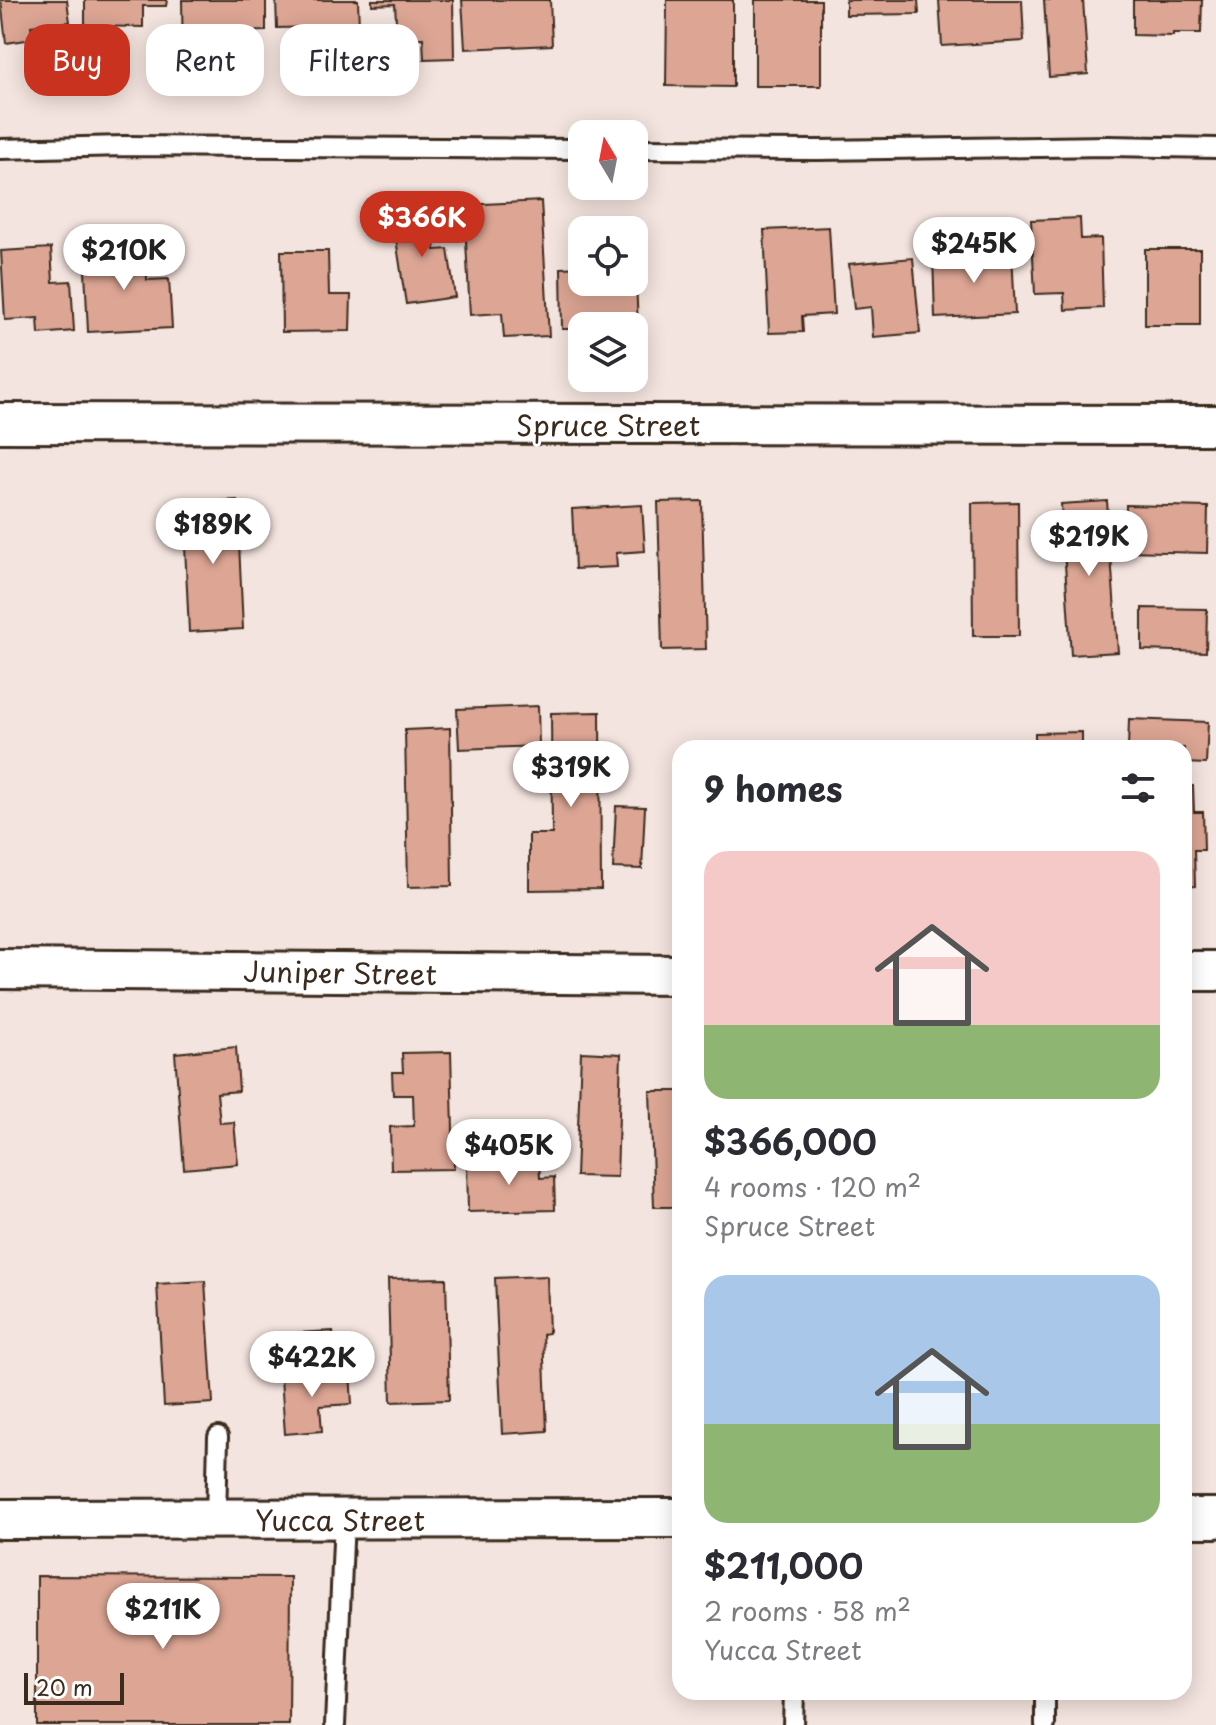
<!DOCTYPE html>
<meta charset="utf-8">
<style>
body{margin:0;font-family:"Playpen Sans",sans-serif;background:#f2f2f3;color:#2b2b33;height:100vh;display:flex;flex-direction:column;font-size:30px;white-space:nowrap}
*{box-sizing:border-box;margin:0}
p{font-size:26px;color:#7c7c81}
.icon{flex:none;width:44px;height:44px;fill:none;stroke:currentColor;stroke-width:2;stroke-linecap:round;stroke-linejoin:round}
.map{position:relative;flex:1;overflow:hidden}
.details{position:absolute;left:672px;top:740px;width:520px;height:960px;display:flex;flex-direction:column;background:#fff;border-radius:24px;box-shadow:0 4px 20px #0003}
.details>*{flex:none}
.banner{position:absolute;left:24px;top:24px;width:528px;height:72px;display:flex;gap:16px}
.needle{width:52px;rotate:350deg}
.fabs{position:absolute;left:568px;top:120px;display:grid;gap:16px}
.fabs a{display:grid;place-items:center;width:80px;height:80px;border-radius:16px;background:#fff;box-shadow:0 4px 20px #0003;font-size:40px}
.scale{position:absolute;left:24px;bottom:20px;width:100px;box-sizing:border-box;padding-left:8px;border:4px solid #3b2a1e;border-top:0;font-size:22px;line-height:28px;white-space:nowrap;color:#3b2a1e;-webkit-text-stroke:6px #fff;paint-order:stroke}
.price{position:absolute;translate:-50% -68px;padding:0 18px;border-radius:28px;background:#fff;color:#222;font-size:26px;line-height:52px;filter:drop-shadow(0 2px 4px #0008)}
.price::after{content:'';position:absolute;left:50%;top:48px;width:24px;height:18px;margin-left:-12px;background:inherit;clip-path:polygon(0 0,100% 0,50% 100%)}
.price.on{background:#c8321e;color:#fff}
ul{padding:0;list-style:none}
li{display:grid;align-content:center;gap:16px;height:424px;padding:0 32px}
li span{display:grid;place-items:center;height:248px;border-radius:24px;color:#555}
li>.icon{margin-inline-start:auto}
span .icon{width:144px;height:144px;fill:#fffc;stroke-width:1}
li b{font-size:34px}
h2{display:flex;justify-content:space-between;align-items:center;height:96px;padding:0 32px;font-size:34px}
.chip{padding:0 28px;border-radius:24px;background:#fff;box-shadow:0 4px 20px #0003;font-size:28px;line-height:72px}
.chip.on{background:#c8321e;color:#fff}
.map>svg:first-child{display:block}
.building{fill:#dca594;stroke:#3b2a1e;stroke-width:2}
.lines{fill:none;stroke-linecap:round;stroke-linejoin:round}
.lane-casing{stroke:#3b2a1e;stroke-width:24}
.street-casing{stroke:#3b2a1e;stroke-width:44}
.lane{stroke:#fff;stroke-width:18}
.street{stroke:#fff;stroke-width:38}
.labels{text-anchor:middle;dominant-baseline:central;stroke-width:6;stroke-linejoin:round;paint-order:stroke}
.street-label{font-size:28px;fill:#3b2a1e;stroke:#fff}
</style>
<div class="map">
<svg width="1216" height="1725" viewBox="0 0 1216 1725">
<rect width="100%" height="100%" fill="#f4e4df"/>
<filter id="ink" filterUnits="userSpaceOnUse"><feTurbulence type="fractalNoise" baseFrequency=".0125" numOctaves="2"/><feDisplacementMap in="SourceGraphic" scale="16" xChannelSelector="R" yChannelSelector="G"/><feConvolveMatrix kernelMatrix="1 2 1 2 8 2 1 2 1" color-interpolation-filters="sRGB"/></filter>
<g filter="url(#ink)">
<g class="building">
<path d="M1 0H67L70 22 31 26 33 39 6 43Z"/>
<path d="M85 0H167L166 6H143V27L85 26Z"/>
<path d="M182 0H266V31L223 32V62L183 63Z"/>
<path d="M276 0H358L359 26 277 28Z"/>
<path d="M372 0H453L454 58 424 59 423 38 397 39 395 4 372 5Z"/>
<path d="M462 0H550L552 45 465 49Z"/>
<path d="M667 0H733V87L666 86Z"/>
<rect x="755" y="0" width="66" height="86"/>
<path d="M846 0H918L919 14 846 15Z"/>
<path d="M939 0H1022L1024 41 942 46Z"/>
<path d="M1044 0H1083L1088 74 1049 77Z"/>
<path d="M1133 0H1202L1201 33H1173V36L1133 35Z"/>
<path d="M541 201 549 336 504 338 502 313 470 315 464 205Z"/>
<path d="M428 207 435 250 448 249 455 297 406 304 392 213Z"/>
<path d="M1080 218 1081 239 1101 238 1103 308 1065 310 1064 293 1035 294 1031 220Z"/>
<path d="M829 227 834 314 802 316 803 332 769 333 764 230Z"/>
<path d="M146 247 147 280 169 279 172 328 88 332 84 250Z"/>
<path d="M51 248 53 282 71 281 74 331 39 334 38 318 5 320 1 251Z"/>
<rect x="1145" y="249" width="55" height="76"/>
<path d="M281 251H328L329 295H351L350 331 282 332Z"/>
<path d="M1012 251 1015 314 935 318 933 255Z"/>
<path d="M913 258 920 333 873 337 871 307 854 309 849 264Z"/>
<path d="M582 267V282H634L636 280 638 327 582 326V329H562L561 268Z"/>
<path d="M237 500 243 629 189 632 183 503Z"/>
<path d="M702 501 706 649 662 650 658 502Z"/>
<path d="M1107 501 1118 652 1071 655 1061 504Z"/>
<path d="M1018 502 1019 636H973L972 503Z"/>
<path d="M642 505 645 551 616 553 617 567 575 569 572 509Z"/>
<path d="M1126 505 1208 507 1207 553 1125 551Z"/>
<path d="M1142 608 1207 609 1206 652 1142 650Z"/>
<path d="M538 706 539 746 459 749 457 709Z"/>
<path d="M600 712 601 889 529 890V834H552L551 713Z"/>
<path d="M1129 719 1208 722 1206 764 1184 763V748H1128Z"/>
<path d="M450 728 452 886 408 887 405 730Z"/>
<path d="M1082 732V748H1035V733Z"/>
<path d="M1184 786H1193L1194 812H1203L1204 850H1194L1195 886 1184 887Z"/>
<path d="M616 806 645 807 642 869 613 868Z"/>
<path d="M236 1047 239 1091 217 1093 220 1123 234 1122 238 1164 184 1169 175 1053Z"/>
<path d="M451 1052 454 1169 391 1170 390 1127 414 1126 413 1095H393L392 1072H403L402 1053Z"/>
<path d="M581 1052 621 1054 617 1177 576 1176Z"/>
<path d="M650 1091H680V1207H654Z"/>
<path d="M539 1160 540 1178 554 1177 555 1210 468 1212 467 1162Z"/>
<path d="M547 1276 549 1333 543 1334 547 1431 502 1434 495 1278Z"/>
<path d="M446 1278 449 1400 391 1402 388 1279Z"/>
<path d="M205 1281 213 1403 164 1406 157 1284Z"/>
<path d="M333 1331 335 1364 298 1367 296 1333Z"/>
<path d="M350 1372 352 1404 320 1406 322 1431 285 1434 281 1378Z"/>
<path d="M37 1576 290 1577 289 1725H37Z"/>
</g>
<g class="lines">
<g class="lane-casing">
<g id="lane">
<path d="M0 149 125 146 582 149"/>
<path d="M634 149 818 150 1108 146 1216 148"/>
<path d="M216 1519 218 1437"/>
<path d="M1045 1692V1725"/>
<path d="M335 1725 344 1519"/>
<path d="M793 1725 794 1692"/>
</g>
</g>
<g class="street-casing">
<g id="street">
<path d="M0 423 1216 425"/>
<path d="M0 969 680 975"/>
<path d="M1184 971H1216"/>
<path d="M1184 1518H1216"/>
<path d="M0 1519 680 1518"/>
</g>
</g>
<use href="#lane" class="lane"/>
<use href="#street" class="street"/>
</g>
</g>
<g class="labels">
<g class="street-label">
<text x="608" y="424">Spruce Street</text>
<text transform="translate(340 972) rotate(1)">Juniper Street</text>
<text x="340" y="1519">Yucca Street</text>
</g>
</g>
</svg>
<div class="fabs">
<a><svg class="needle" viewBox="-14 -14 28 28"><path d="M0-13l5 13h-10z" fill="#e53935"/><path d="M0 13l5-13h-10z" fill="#7c7c81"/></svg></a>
<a><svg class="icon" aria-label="locate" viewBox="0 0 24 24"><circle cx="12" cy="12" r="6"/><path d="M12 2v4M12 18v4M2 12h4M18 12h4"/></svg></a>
<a><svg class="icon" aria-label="layers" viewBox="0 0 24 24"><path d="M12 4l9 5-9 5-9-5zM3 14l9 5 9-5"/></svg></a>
</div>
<div class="scale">20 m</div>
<b class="price on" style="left:422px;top:259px">$366K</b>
<b class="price" style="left:974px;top:285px">$245K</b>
<b class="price" style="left:124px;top:292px">$210K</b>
<b class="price" style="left:213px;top:566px">$189K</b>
<b class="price" style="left:1089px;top:578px">$219K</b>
<b class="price" style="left:571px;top:809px">$319K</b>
<b class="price" style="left:509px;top:1187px">$405K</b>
<b class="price" style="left:312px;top:1399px">$422K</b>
<b class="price" style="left:163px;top:1651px">$211K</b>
<div class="banner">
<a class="chip on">Buy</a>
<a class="chip">Rent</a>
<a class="chip">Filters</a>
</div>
<section class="details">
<h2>9 homes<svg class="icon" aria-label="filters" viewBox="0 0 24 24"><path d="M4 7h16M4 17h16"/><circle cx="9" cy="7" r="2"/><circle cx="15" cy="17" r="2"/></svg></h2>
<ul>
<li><span style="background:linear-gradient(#f6c9c9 70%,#8fb573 0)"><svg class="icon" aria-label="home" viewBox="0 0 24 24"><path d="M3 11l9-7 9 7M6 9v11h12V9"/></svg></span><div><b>$366,000</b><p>4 rooms · 120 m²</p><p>Spruce Street</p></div></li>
<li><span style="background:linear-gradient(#a9c7e8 60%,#8fb573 0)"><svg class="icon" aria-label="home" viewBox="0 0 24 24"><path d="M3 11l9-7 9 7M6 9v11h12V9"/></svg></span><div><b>$211,000</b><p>2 rooms · 58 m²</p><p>Yucca Street</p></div></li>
</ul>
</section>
</div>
